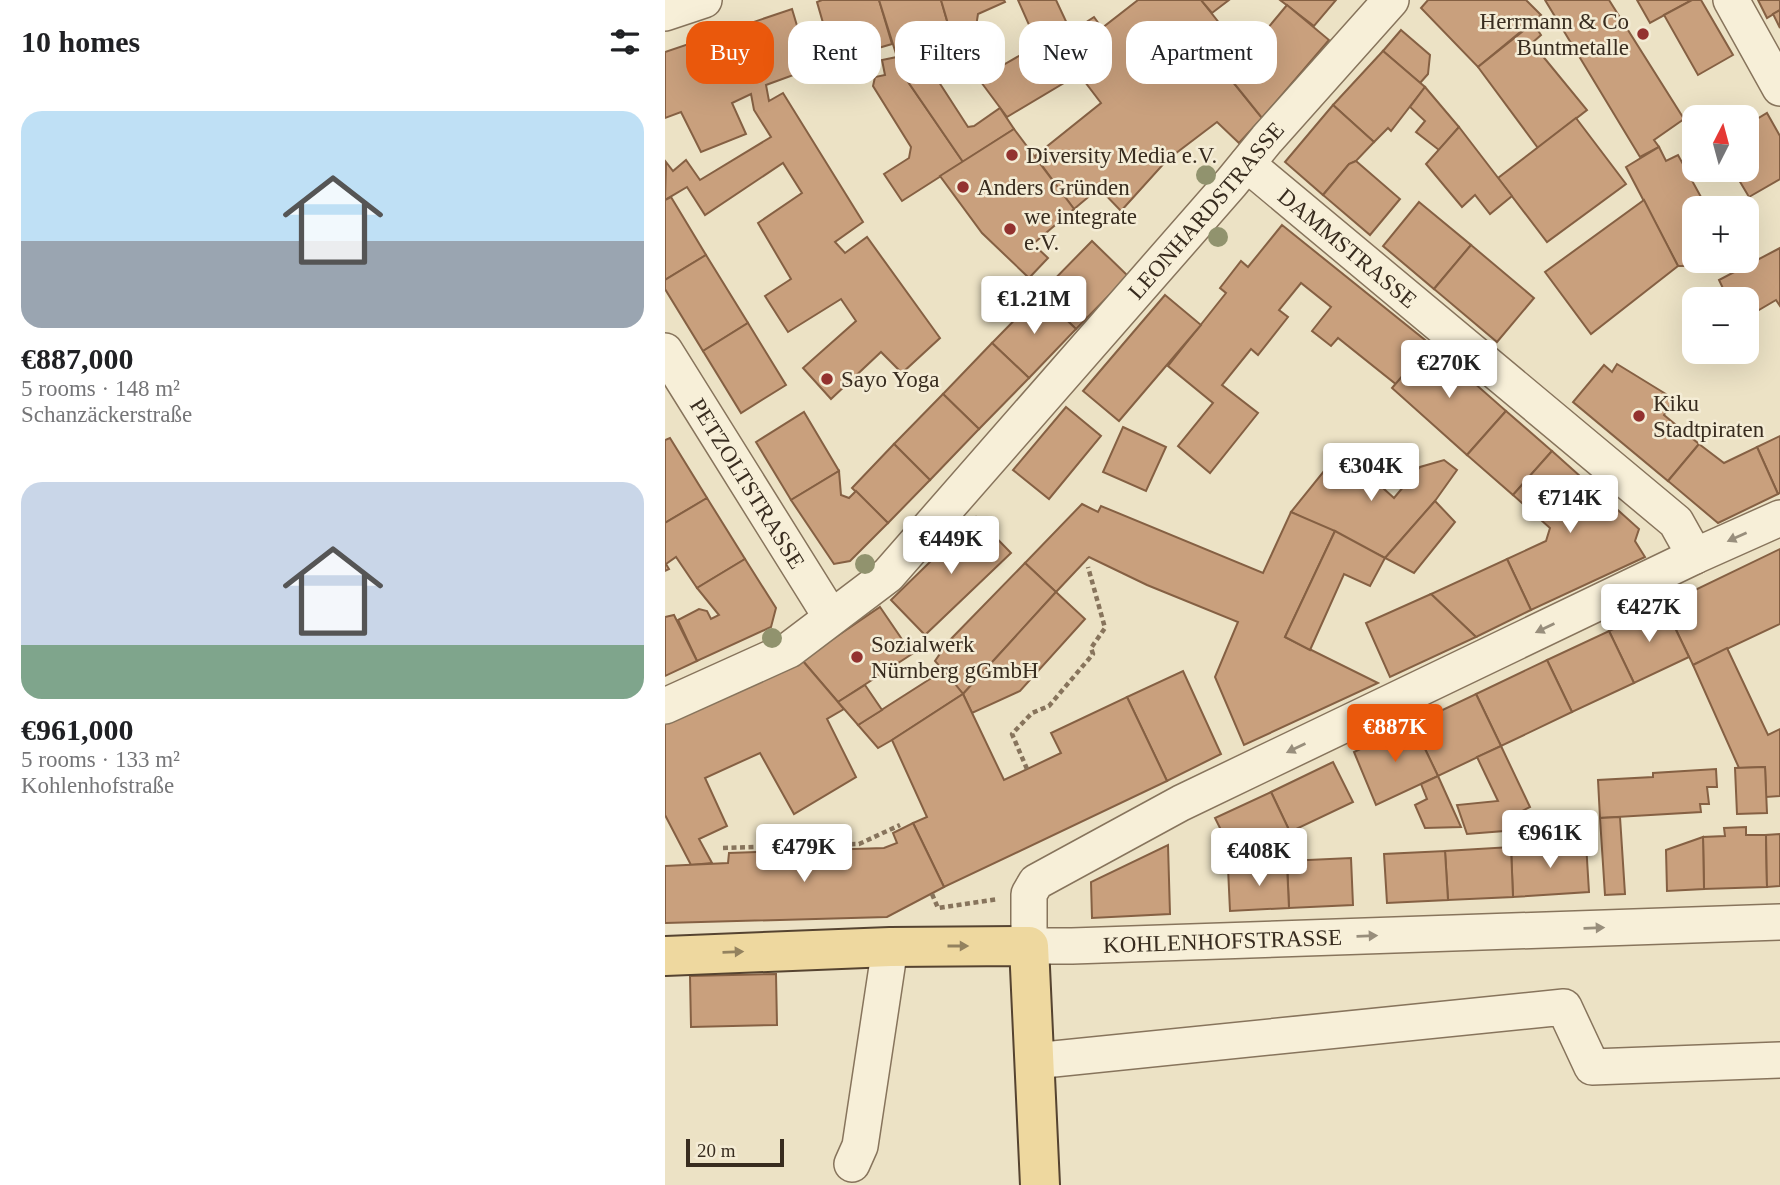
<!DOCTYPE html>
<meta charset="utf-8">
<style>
body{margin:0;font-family:"Times New Roman",serif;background:#f6f6f6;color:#202124;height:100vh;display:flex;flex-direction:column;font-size:26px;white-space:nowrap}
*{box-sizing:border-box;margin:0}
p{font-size:23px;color:#757577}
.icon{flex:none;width:38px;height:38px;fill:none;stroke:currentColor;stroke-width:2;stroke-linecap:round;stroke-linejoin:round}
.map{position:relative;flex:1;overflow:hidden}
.side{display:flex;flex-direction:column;background:#fff;width:665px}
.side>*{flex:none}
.banner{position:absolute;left:21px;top:21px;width:665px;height:63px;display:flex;gap:14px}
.needle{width:46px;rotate:6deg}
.buttons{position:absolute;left:1017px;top:105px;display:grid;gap:14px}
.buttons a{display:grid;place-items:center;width:77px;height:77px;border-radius:14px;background:#fff;box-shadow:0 7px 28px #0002;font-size:35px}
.scale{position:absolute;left:21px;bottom:18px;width:98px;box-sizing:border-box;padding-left:7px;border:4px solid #382c1f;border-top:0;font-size:19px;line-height:24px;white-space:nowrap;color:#382c1f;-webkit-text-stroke:5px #f4ecd5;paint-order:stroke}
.price{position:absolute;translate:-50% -60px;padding:0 16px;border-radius:7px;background:#fff;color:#222;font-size:23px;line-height:46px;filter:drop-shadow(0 2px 4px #0008)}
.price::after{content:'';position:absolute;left:50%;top:42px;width:21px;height:16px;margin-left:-10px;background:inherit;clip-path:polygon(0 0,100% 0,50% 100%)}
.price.on{background:#ea580c;color:#fff}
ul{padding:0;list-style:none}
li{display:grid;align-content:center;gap:14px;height:371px;padding:0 21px}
li span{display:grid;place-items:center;height:217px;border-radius:21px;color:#555}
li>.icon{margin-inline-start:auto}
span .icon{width:126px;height:126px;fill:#fffc;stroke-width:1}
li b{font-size:30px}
h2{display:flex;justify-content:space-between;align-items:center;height:84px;padding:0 21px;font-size:30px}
.pill{padding:0 24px;border-radius:21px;background:#fff;box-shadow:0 7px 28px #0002;font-size:24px;line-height:63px}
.pill.on{background:#ea580c;color:#fff}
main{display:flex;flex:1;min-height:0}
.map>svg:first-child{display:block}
.building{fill:#c9a07d;stroke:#856043;stroke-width:2}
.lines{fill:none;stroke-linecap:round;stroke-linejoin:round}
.minor-casing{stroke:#87745c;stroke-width:38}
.major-casing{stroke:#554330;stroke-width:42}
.path{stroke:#87745c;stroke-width:4.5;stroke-dasharray:5 3.5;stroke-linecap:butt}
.minor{stroke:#f7efd8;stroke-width:35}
.major{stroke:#eed89f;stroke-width:38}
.tree{fill:#91936e}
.oneway{fill:#988e7c}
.oneway2{fill:#93825f}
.poi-dot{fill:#93322f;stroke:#f4ecd5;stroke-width:2.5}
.labels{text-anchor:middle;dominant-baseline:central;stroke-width:5;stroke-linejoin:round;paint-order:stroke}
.poi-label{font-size:23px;fill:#382c1f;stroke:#f4ecd5;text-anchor:start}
.street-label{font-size:23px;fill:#382c1f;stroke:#f4ecd5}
</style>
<main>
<section class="side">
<h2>10 homes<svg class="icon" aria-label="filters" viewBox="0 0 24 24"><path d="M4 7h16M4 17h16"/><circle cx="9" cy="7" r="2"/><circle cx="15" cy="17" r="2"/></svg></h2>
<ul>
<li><span style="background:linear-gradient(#bfe0f5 60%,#9aa5b1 0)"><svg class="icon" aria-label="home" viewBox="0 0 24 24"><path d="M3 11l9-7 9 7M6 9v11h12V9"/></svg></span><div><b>€887,000</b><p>5 rooms · 148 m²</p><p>Schanzäckerstraße</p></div></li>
<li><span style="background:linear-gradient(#c9d6e8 75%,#7fa58c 0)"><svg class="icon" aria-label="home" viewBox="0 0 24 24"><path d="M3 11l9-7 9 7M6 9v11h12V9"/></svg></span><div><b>€961,000</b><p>5 rooms · 133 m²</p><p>Kohlenhofstraße</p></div></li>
</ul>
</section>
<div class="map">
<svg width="1115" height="1185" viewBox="0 0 1115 1185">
<rect width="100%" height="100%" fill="#ece2c5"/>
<g class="building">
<path d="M157 0H214L227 44 169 61 152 2Z"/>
<path d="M214 0H276L286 35 232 57Z"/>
<path d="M276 0H339L340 2 313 14 310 33 289 44Z"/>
<path d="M353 0H391L406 32 414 74 342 117 316 82 333 68 373 45Z"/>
<path d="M473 0H536L566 38 547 56 597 118 574 143 552 122 502 160 456 211 434 188 409 209 370 156 436 103 414 74 406 32 429 17 437 28Z"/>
<path d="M536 0H564L547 13Z"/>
<path d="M615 0H671L649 26Z"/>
<path d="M763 0H861L876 15 813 67 756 8Z"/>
<path d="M880 0H944L1019 119 989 140 994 147 975 157Z"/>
<path d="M972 0H1027L985 23Z"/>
<path d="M1027 0H1036L1068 55 1033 75 999 15Z"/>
<path d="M1093 0H1115V10L1102 18Z"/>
<path d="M622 5 664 40 597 118 547 56 566 38 582 53Z"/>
<path d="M127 9 145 69 101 85 104 101 118 93 198 222 170 242 180 253 202 237 275 338 237 373 216 352 166 399 138 368 191 321 176 299 123 332 100 296 126 279 93 223 137 193 118 163 40 215 22 187 0 200 1 162 8 171 21 160 35 180 106 137 89 110 86 94 67 103 81 134 36 152 16 112 0 118V52Z"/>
<path d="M1115 10V28L1108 14Z"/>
<path d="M868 23 876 35 867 43 922 110 873 148 813 67Z"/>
<path d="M736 30 765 55 763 74 755 83 718 51Z"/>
<path d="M310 33 333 68 316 82 289 44Z"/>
<path d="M718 51 760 87 726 131 723 128 709 142 668 105Z"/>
<path d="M232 57 237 73 298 162 237 201 219 174 244 158 246 147 208 86 210 77 220 75 217 60Z"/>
<path d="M259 59 303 127 309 126 335 108 349 129 298 162 237 73Z"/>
<path d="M760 87 794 127 774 150 751 132 760 121 745 107Z"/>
<path d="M668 105 709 142 691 161 684 164 658 195 620 162Z"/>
<path d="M1102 113 1115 136V179L1084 197 1068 170H1082V125Z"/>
<path d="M911 118 961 184 882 242 833 178Z"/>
<path d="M794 127 847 196 825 214 810 195 797 207 761 164Z"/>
<path d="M349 129 409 209 368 244 383 258 364 278 317 233 275 176Z"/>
<path d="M994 147 1001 161 1013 155 1042 208H1029V260L1019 266H1013L961 167Z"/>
<path d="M691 161 735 199 705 235 658 195 684 164Z"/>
<path d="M6 197 41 255 0 280V200Z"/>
<path d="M979 200 1013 266 926 334 880 272Z"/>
<path d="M754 202 806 245 769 289 718 246Z"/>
<path d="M617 225 765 344 732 385 673 338 666 346 647 331 666 307 636 283 614 310 623 317 593 355 586 349 557 385 593 413 545 473 513 446 548 403 503 366 561 293 555 288 576 261 583 267Z"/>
<path d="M427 241 463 276 411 329 375 294Z"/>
<path d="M806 245 869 298 832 342 769 289Z"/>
<path d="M1115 248V306L1111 300 1082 317V299H1063L1054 280Z"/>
<path d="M41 255 83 323 38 351 0 289V280Z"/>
<path d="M375 294 411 329 364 378 327 343Z"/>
<path d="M500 295 536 325 454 421 418 391Z"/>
<path d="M83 323 121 385 76 413 38 351Z"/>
<path d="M327 343 364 378 314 429 278 394Z"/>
<path d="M765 344 841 411 802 455 727 388Z"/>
<path d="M952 364 1009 399 999 415 1034 444 1003 481 908 402 939 365 947 372Z"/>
<path d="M278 394 314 429 265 480 229 444Z"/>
<path d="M401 407 436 436 384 499 348 470Z"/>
<path d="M841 411 887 451 848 495 802 455Z"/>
<path d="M139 412 174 471 126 500 91 442Z"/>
<path d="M458 427 501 447 481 491 438 472Z"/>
<path d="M1115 436V493L1113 494 1092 447Z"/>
<path d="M5 438 42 498 0 523V440Z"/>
<path d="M229 444 265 480 223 523 187 488Z"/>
<path d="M1034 444 1059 463 1092 447 1113 494 1053 523 1003 481Z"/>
<path d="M676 450 729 498 755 467 779 460 792 470 770 501 720 558 626 512Z"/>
<path d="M887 451 974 529 970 541 980 557 866 610 842 559 881 541 885 528 848 495Z"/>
<path d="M174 471 176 495 184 498 191 491 223 523 185 561 169 564 126 500Z"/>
<path d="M42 498 80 559 32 588 11 557 1 564 4 569 0 571V523Z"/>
<path d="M770 501 790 522 749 573 720 558Z"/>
<path d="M417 504 433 512 436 506 598 573 626 512 670 531 620 637 713 683 579 745 550 677 573 622 482 585 424 557 391 592 360 563Z"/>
<path d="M311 517 346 553 260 635 226 600Z"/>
<path d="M670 531 720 558 705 586 679 574 645 650 620 637Z"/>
<path d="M1115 549V624L1028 665 999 605Z"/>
<path d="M80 559 111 608 106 627 32 661 13 620 34 609 42 611 46 619 54 615 32 588Z"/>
<path d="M842 559 866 610 811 637 766 594Z"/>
<path d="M360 563 391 592 298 694 270 661 283 642Z"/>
<path d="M391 592 420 619 355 691 307 713 298 694Z"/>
<path d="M766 594 811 637 725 677 701 623Z"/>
<path d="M999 605 1024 657 969 683 944 631Z"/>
<path d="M215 607 247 654 173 702 137 660Z"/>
<path d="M9 615 32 661 0 676V617Z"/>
<path d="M944 631 969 683 907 712 882 660Z"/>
<path d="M1062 648 1103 735 1115 729V796L1101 797 1100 767 1074 768 1028 665Z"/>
<path d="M137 660 179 709 162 719 191 777 129 814 95 753 40 778 62 826 34 839 47 863 26 865 0 815V723Z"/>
<path d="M882 660 907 712 836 746 811 694Z"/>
<path d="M279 670 298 694 227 740 213 748 193 725Z"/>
<path d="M518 671 556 754 502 781 462 697Z"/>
<path d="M200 685 217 710 193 725 173 702Z"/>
<path d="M298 694 339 780 396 753 386 733 462 697 502 781 279 887 248 823 262 817 227 740Z"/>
<path d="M811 694 836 746 773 776 748 724Z"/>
<path d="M748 724 773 776 711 805 689 752Z"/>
<path d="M836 746 865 807 851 814 852 830 802 834 792 805 833 801 812 757Z"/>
<path d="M668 762 688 802 625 832 606 792Z"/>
<path d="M1100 767 1102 813 1072 814 1070 768Z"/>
<path d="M1051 769 1052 787H1042L1044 804H1035L1036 812 935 818 933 780 988 777V773Z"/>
<path d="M773 776 796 827 760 828 750 805 762 799 756 784Z"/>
<path d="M606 792 625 832 580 853 558 857 562 842 550 818Z"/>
<path d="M955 817 960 894 940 895 935 818Z"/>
<path d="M248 823 279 887 222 917 0 923V866L63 863 64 853 219 848 232 843 228 833Z"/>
<path d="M1081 827V835H1101L1102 887 1039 889 1038 837 1060 836 1059 828Z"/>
<path d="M1115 834V886L1102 887 1101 835Z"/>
<path d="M1038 837 1039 889 1002 891 1001 850Z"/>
<path d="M921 843 924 892 848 897 846 847Z"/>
<path d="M503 845 505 914 427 918 426 882Z"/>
<path d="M846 847 848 897 783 900 780 851Z"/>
<path d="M780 851 783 900 722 903 719 854Z"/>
<path d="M686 858 688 905 624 908 622 861Z"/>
<path d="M622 865 624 908 565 911 563 868Z"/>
<path d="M111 974 112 1025 26 1027 25 976Z"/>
</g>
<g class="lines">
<g class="minor-casing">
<g id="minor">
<path d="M1066 0 1115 88"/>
<path d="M0 13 39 0"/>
<path id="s1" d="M582 164 1011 522 1030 556"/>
<path id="s2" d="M0 351 166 617"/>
<path id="s3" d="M1115 518 1030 556 516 803 371 882 364 894V946H407L1115 922"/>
<path id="s4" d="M0 706 124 650 223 575 566 183 602 139 726 0"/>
<path d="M369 1061 899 1007 927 1067 1115 1060"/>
<path d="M187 1164 195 1146 225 947"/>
</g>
</g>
<g class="major-casing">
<path id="major" d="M0 956 225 947 364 946 375 1185"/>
</g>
<g class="path">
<path d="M362 769 347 734 367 713 384 706 428 654 426 648 440 628 423 567"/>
<path d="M58 848 194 844 235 825"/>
<path d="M267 894 273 908 333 899"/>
</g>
<use href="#minor" class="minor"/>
<use href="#major" class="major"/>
</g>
<g class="tree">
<circle cx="541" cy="175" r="10"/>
<circle cx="553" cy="237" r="10"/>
<circle cx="200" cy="564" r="10"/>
<circle cx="107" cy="638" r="10"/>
</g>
<defs><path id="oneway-solid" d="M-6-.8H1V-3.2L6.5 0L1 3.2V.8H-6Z" transform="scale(1.75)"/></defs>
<g class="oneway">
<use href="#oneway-solid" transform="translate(1072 537) rotate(156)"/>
<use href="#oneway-solid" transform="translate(880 628) rotate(154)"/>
<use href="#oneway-solid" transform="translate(631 748) rotate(154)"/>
<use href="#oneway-solid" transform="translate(929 928) rotate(-2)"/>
<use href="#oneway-solid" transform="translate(702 936) rotate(-2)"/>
</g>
<g class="oneway2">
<use href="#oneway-solid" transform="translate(293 946)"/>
<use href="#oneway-solid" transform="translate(68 952) rotate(-2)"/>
</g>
<g class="poi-dot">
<circle cx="978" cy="34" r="7"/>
<circle cx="347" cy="155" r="7"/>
<circle cx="298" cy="187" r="7"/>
<circle cx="345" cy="229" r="7"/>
<circle cx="162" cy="379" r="7"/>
<circle cx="974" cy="416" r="7"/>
<circle cx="192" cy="657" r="7"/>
</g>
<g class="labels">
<g class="poi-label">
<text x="964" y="21" text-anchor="end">Herrmann &amp; Co<tspan x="964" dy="26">Buntmetalle</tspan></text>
<text x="361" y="155">Diversity Media e.V.</text>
<text x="312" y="187">Anders Gründen</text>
<text x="359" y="216">we integrate<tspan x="359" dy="26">e.V.</tspan></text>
<text x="176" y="379">Sayo Yoga</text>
<text x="988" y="403">Kiku<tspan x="988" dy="26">Stadtpiraten</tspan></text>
<text x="206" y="644">Sozialwerk<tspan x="206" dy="26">Nürnberg gGmbH</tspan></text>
</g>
<g class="street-label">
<text stroke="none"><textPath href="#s4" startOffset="744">LEONHARDSTRASSE</textPath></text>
<text stroke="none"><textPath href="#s1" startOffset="131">DAMMSTRASSE</textPath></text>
<text stroke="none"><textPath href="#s2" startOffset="156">PETZOLTSTRASSE</textPath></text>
<text stroke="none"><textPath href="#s3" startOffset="1088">KOHLENHOFSTRASSE</textPath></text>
</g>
</g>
</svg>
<div class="buttons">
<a><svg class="needle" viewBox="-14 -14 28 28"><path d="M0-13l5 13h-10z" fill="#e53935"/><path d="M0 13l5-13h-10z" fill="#757577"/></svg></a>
<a>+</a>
<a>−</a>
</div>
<div class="scale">20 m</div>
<b class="price" style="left:369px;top:336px">€1.21M</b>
<b class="price" style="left:784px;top:400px">€270K</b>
<b class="price" style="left:706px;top:503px">€304K</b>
<b class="price" style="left:905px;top:535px">€714K</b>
<b class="price" style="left:286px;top:576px">€449K</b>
<b class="price" style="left:984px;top:644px">€427K</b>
<b class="price on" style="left:730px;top:764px">€887K</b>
<b class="price" style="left:885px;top:870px">€961K</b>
<b class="price" style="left:139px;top:884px">€479K</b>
<b class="price" style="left:594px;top:888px">€408K</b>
<div class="banner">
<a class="pill on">Buy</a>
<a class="pill">Rent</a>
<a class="pill">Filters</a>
<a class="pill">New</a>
<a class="pill">Apartment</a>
</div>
</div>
</main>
